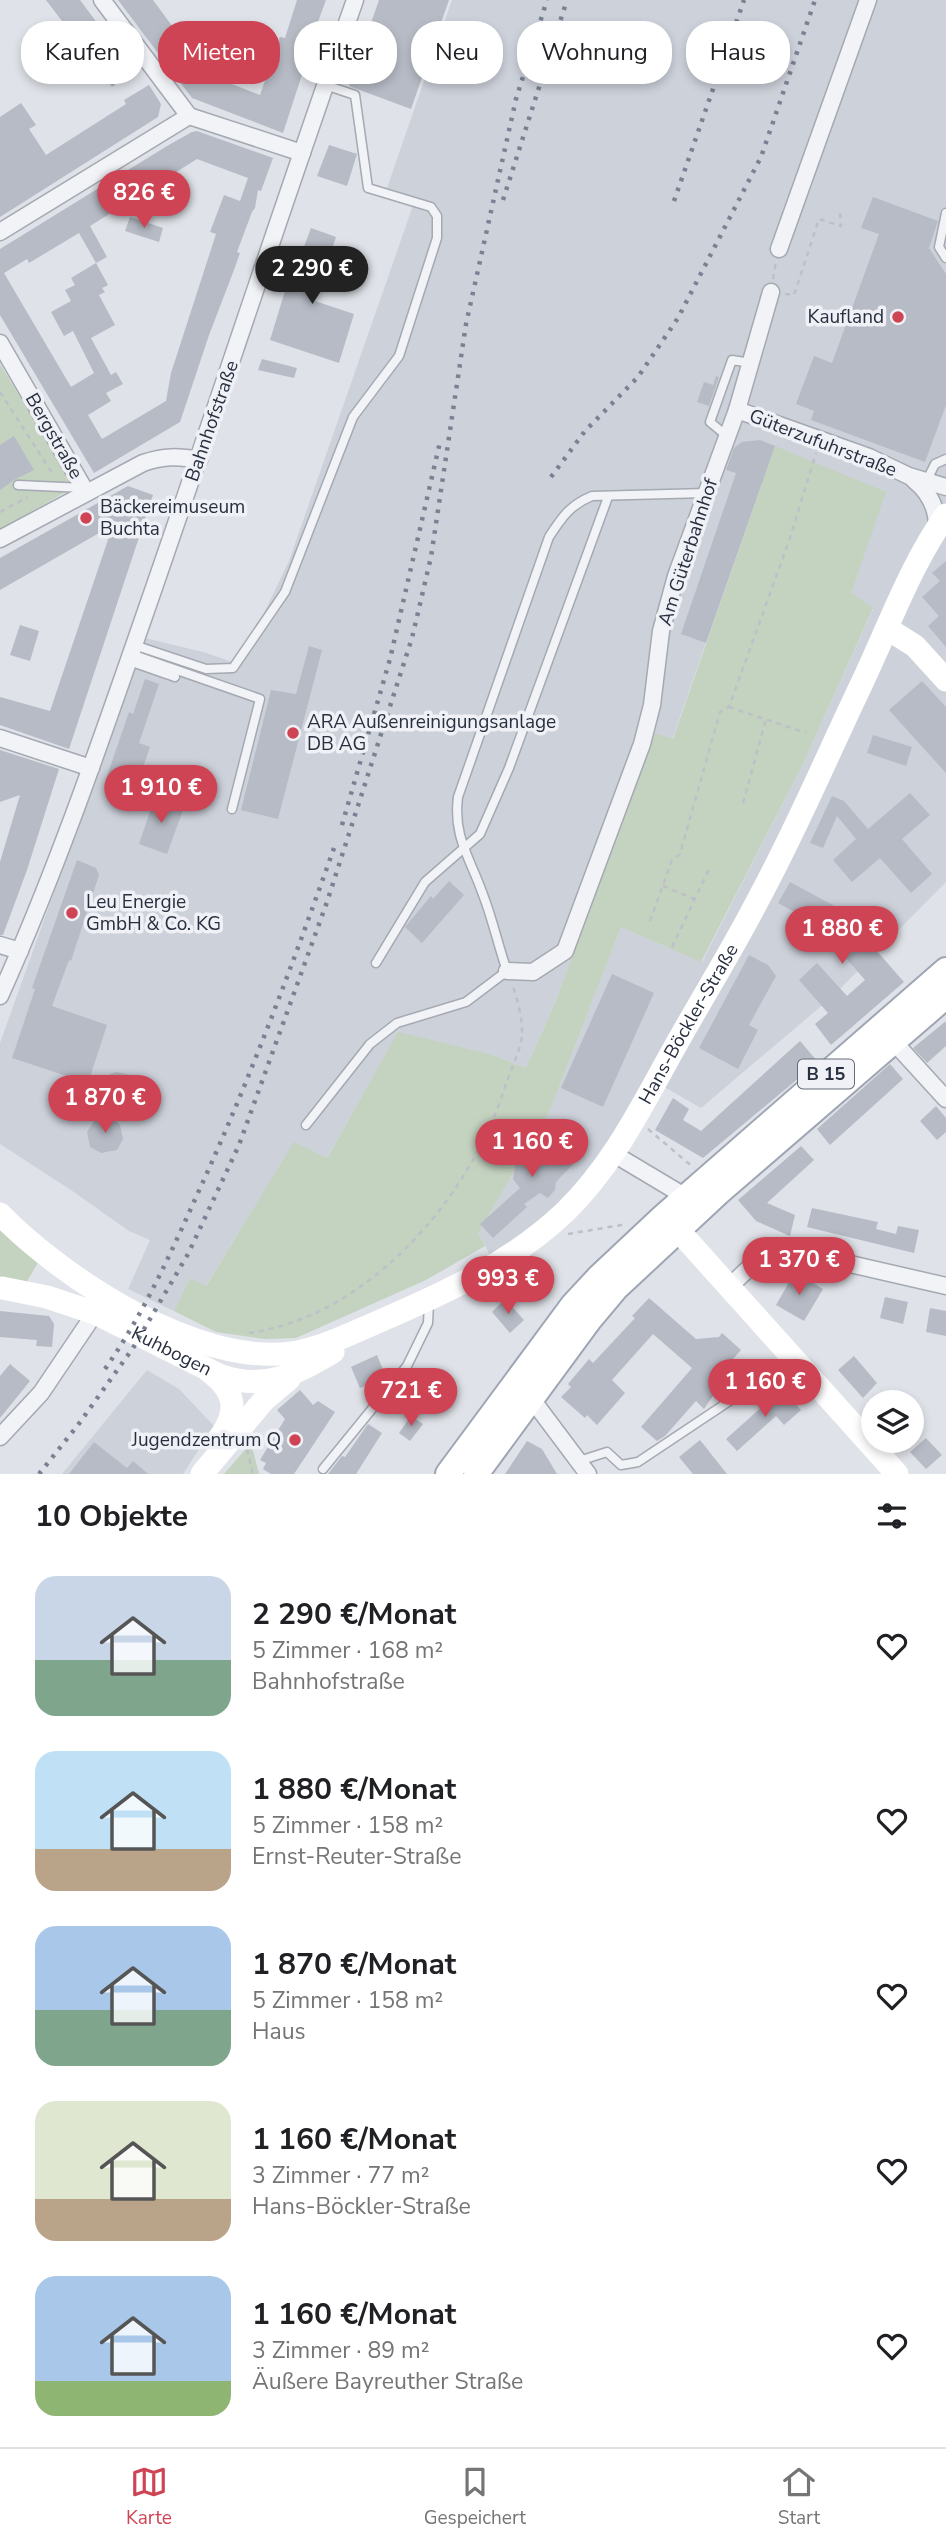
<!DOCTYPE html>
<html lang="de">
<meta charset="utf-8">
<style>
body{margin:0;font-family:"Nunito Sans",sans-serif;background:#f2f2f2;color:#202124;height:100vh;display:flex;flex-direction:column;font-size:26px;white-space:nowrap}
*{box-sizing:border-box;margin:0}
p{font-size:23px;color:#757577}
.icon{flex:none;width:38px;height:38px;fill:none;stroke:currentColor;stroke-width:2;stroke-linecap:round;stroke-linejoin:round}
.map{position:relative;height:1474px;overflow:hidden}
.panel{display:flex;flex-direction:column;background:#fff;flex:1}
.panel>*{flex:none}
.top-card{position:absolute;left:21px;top:21px;width:905px;height:63px;display:flex;gap:14px}
.tools{position:absolute;left:861px;top:1390px;display:grid;gap:14px}
.tools a{display:grid;place-items:center;width:63px;height:63px;border-radius:50%;background:#fff;box-shadow:0 4px 10px #0003;font-size:35px}
.price{position:absolute;translate:-50% -60px;padding:0 16px;border-radius:24px;background:#ce4454;color:#fff;font-size:23px;line-height:46px;filter:drop-shadow(0 2px 4px #0008)}
.price::after{content:'';position:absolute;left:50%;top:42px;width:21px;height:16px;margin-left:-10px;background:inherit;clip-path:polygon(0 0,100% 0,50% 100%)}
.price.current{background:#222;color:#fff}
ul{padding:0;list-style:none}
li{display:flex;align-items:center;gap:21px;height:175px;padding:0 35px}
li span{display:grid;place-items:center;flex:none;width:196px;height:140px;border-radius:21px;color:#555}
li>.icon{margin-inline-start:auto}
span .icon{width:84px;height:84px;fill:#fffc;stroke-width:1}
li b{font-size:30px}
h2{display:flex;justify-content:space-between;align-items:center;height:84px;padding:0 35px;font-size:30px}
.tag{padding:0 24px;border-radius:28px;background:#fff;box-shadow:0 4px 10px #0003;font-size:24px;line-height:63px}
.tag.current{background:#ce4454;color:#fff}
.tab-bar{display:flex;justify-content:space-around;align-items:center;height:98px;border-top:2px solid #e0e0e0;background:#fff;font-size:19px;color:#757577}
.tab-bar a{display:grid;justify-items:center;gap:4px}
.tab-bar .current{color:#ce4454}
.map>svg:first-child{display:block}
.built{fill:#cdd1da}
.green{fill:#c4d2c0}
.building{fill:#b6bbc5;fill-rule:evenodd}
.lines{fill:none;stroke-linecap:round;stroke-linejoin:round}
.lane-casing{stroke:#a4a9b2;stroke-width:11}
.street-casing{stroke:#a4a9b2;stroke-width:19}
.primary-casing{stroke:#9ea6b4;stroke-width:28}
.path{stroke:#bdc0c7;stroke-width:2.5;stroke-dasharray:5 5;stroke-linecap:butt}
.lane{stroke:#f2f3f7;stroke-width:8}
.street{stroke:#f2f3f7;stroke-width:16}
.secondary{stroke:#fff;stroke-width:23}
.primary{stroke:#fff;stroke-width:24}
.rail{stroke:#798192;stroke-width:4.5;stroke-dasharray:3.5 7;stroke-linecap:butt}
.poi-dot{fill:#ce4454;stroke:#eff1f6;stroke-width:2.5}
.labels{text-anchor:middle;dominant-baseline:central;stroke-width:7;stroke-linejoin:round;paint-order:stroke}
.shield{fill:#eff1f6;stroke:#646a77;stroke-width:2}
.shield-label{font-size:18px;font-weight:bold;fill:#283040}
.poi-label{font-size:19px;fill:#283040;stroke:#eff1f6;text-anchor:start}
.street-label{font-size:19px;fill:#283040;stroke:#eff1f6}
</style>
<div class="map">
<svg width="946" height="1474" viewBox="0 0 946 1474">
<rect width="100%" height="100%" fill="#dfe2e8"/>
<g class="built">
<path d="M452 0H946V882L832 997 701 1108 659 1084 617 1152 496 1266 478 1233 549 1113 621 927 702 962 804 762 873 609 850 594 762 482 672 740 654 733 555 1003 526 1068 490 1054 398 1033 326 1159 294 1143 205 1287 190 1278 174 1311 128 1289 150 1240 129 1231 71 1190 0 1144V1043L145 638 203 652 236 663 250 642 289 561 416 197 387 188Z"/>
<path d="M147 1370 179 1389 214 1426 183 1474H62Z"/>
</g>
<g class="green">
<path d="M0 364 74 487 0 530Z"/>
<path d="M775 446 886 492 851 593 873 608 804 762 701 962 621 927 549 1113 478 1233 485 1246 426 1280 296 1338 265 1339 216 1332 174 1311 190 1278 206 1286 294 1142 327 1158 398 1032 490 1054 526 1068 555 1003 654 733 673 739Z"/>
<path d="M0 1221 40 1259 26 1283 0 1278Z"/>
<path d="M251 1443 259 1474H224Z"/>
</g>
<g class="building">
<path d="M46 0H80L133 71 112 87Z"/>
<path d="M118 0H153L198 61 219 79 260 95 280 37 285 38 297 0H326L309 46 311 47 283 133 192 98Z"/>
<path d="M379 0H449L411 109 349 86Z"/>
<path d="M149 85 161 104 158 117 0 217V117L21 103 36 125 29 129 46 155 126 104 124 100Z"/>
<path d="M197 131 273 158 261 191 258 190 255 208 252 212 237 252 240 253 234 270 209 335 180 422 94 473 0 315V249L167 146 192 132ZM197 159 248 178 240 201 224 195 210 232 216 234 171 373 166 401 102 439 88 415 111 401 106 393 123 384 116 372 111 375 91 338 115 325 99 295 105 292 102 288 108 285 96 263 107 257 90 226ZM79 233 96 263 71 278 75 285 65 290 71 301 51 312 64 336 73 331 94 373 71 387 4 273 27 259 29 263Z"/>
<path d="M329 145 357 154 347 186 317 176Z"/>
<path d="M873 197 938 221 929 248 946 274V405L925 462 811 420 814 411 796 404 814 356 832 363 879 234 861 228Z"/>
<path d="M130 217 163 228 159 242 125 231Z"/>
<path d="M311 228 336 237 315 301 354 314 339 363 270 340 285 291 287 292Z"/>
<path d="M262 359 297 368 294 378 258 370Z"/>
<path d="M716 376 719 377 709 406 697 402 704 382 713 385Z"/>
<path d="M14 436 34 470 14 480 0 490V445Z"/>
<path d="M760 440 775 446 706 643 681 634 736 473 726 470 734 448 742 442Z"/>
<path d="M128 486 153 495 69 749 0 725V697L50 711 113 525 0 590V558Z"/>
<path d="M946 561V647L928 626 939 616 922 597 940 581 932 573Z"/>
<path d="M20 625 39 631 30 661 10 655Z"/>
<path d="M309 646 322 650 278 819 241 810 271 690 296 694Z"/>
<path d="M145 679 159 684 139 743 150 747 135 790 106 779 129 712 133 714Z"/>
<path d="M922 681 946 707V773L889 710Z"/>
<path d="M873 735 912 747 906 766 867 753Z"/>
<path d="M0 750 59 769 27 870 3 935H0V862L20 795 0 802Z"/>
<path d="M910 793 930 815 902 839 932 874 911 893 880 858 852 882 833 860 856 839 837 816 823 848 810 843 832 796 844 801 868 829Z"/>
<path d="M155 797 184 807 167 854 139 844Z"/>
<path d="M77 860 96 868 99 875 71 961 69 960 52 1006 107 1025 88 1083 12 1058 35 989 32 988Z"/>
<path d="M449 881 464 895 422 943 405 927 431 896 433 899Z"/>
<path d="M790 882 840 909 904 982 831 1045 815 1024 828 1013 799 980 817 963 847 996 865 980 815 923 778 903Z"/>
<path d="M749 955 768 965 776 976 749 1025 758 1030 738 1069 699 1048Z"/>
<path d="M612 974 654 993 603 1107 561 1088Z"/>
<path d="M946 1021V1046L927 1063 913 1048Z"/>
<path d="M800 1041 818 1062 703 1158 655 1130 673 1098 689 1109 683 1120 701 1131Z"/>
<path d="M890 1064 903 1079 830 1145 817 1129Z"/>
<path d="M116 1072 131 1075 135 1080 138 1093 131 1104 114 1109 106 1101 99 1086 110 1074Z"/>
<path d="M936 1106 946 1118V1132L937 1140 920 1121Z"/>
<path d="M110 1114 120 1125 123 1139 117 1150 101 1153 90 1147 87 1132 95 1120Z"/>
<path d="M533 1124H547L545 1141 557 1152 564 1146 578 1159 556 1182 555 1190 548 1198 540 1193 524 1204 527 1207 493 1238 480 1224 520 1188 513 1179 516 1162 527 1164Z"/>
<path d="M801 1146 814 1160 767 1203 795 1215 790 1236 756 1221 738 1200Z"/>
<path d="M812 1208 878 1222 876 1229 896 1234 898 1226 919 1230 914 1253 807 1227Z"/>
<path d="M795 1272 823 1289 804 1321 776 1305Z"/>
<path d="M885 1297 908 1302 903 1324 880 1318Z"/>
<path d="M649 1298 696 1339 719 1337 722 1333 741 1350 733 1359 738 1365 724 1380 704 1409 696 1401 665 1436 657 1441 641 1427 692 1368 653 1334 612 1380 625 1393 597 1425 587 1415 585 1418 561 1397 571 1387 568 1384 589 1359 593 1363 635 1318 632 1316Z"/>
<path d="M505 1299 524 1320 510 1333 492 1312Z"/>
<path d="M930 1308 946 1311V1336L926 1332Z"/>
<path d="M0 1311 49 1316 54 1324 52 1347 36 1346 37 1340 0 1337Z"/>
<path d="M377 1355 386 1377 360 1388 351 1367Z"/>
<path d="M854 1356 877 1383 863 1398 838 1370Z"/>
<path d="M10 1364 30 1381 0 1418V1376Z"/>
<path d="M782 1389 801 1410 784 1425 776 1416 737 1451 726 1439Z"/>
<path d="M300 1390 313 1405 318 1401 335 1412 294 1474H271L263 1469 266 1463 260 1460 285 1419 277 1410Z"/>
<path d="M411 1416 423 1424 410 1441 399 1433Z"/>
<path d="M368 1424 382 1433 356 1474H328L342 1456 345 1457Z"/>
<path d="M926 1438 942 1455 926 1469 910 1452Z"/>
<path d="M700 1440 727 1474H693L679 1457Z"/>
<path d="M527 1441 542 1449 557 1474H505Z"/>
<path d="M94 1442 127 1468 133 1461 148 1474H69Z"/>
</g>
<g class="lines">
<g class="lane-casing">
<g id="lane">
<path d="M946 213 939 247 946 258"/>
<path d="M727 436 710 422 732 360 751 363"/>
<path d="M926 482 935 464 946 459"/>
<path d="M18 485 84 488"/>
<path d="M134 645 206 669 233 668 285 592 353 417 399 356 437 238V216L431 207 368 188 355 95 325 85"/>
<path d="M131 654 260 699 232 809"/>
<path d="M129 661 175 677"/>
<path d="M376 963 425 882 480 834 509 768 608 497"/>
<path d="M306 1125 370 1044 397 1023 466 1002 507 971C498 945 492 917 482 892 469 856 453 836 458 797L549 537C562 517 570 505 592 496L707 493"/>
<path d="M579 1461 607 1452 621 1465 638 1462 791 1360"/>
<path d="M323 1469 407 1366 428 1323 429 1303"/>
</g>
</g>
<g class="street-casing">
<g id="street">
<path d="M102 0 189 116"/>
<path d="M0 232 189 116 302 153"/>
<path d="M779 249 868 0"/>
<path d="M0 343 86 492"/>
<path d="M737 410 869 457 909 476 946 487"/>
<path d="M914 480C929 492 937 508 937 527"/>
<path d="M0 539 143 463C164 456 178 456 199 460"/>
<path d="M0 738 91 768"/>
<path d="M0 945 20 951"/>
<path d="M507 971 533 972 565 951 642 744 652 705 661 631 676 576 737 410 771 292"/>
<path d="M0 996C54 876 97 752 140 628 213 419 281 209 355 0"/>
<path d="M893 1041 946 1099"/>
<path d="M614 1154 686 1197"/>
<path d="M729 1287 769 1249 776 1247 946 1286"/>
<path d="M531 1398 588 1474"/>
<path d="M0 1437 41 1393 95 1313"/>
</g>
</g>
<g class="primary-casing">
<g id="primary">
<path d="M448 1474 573 1305 599 1277 664 1216 946 970"/>
<path d="M476 1474 590 1319 616 1288 718 1193 946 996"/>
</g>
</g>
<g class="path">
<path d="M773 279 776 261"/>
<path d="M785 294 794 295 819 219 841 226 840 213"/>
<path d="M0 392 54 476"/>
<path d="M0 512 28 497"/>
<path d="M729 707 806 733"/>
<path d="M743 803 766 719"/>
<path d="M663 886 694 899"/>
<path d="M650 921 672 860 680 854 720 712 729 707 790 538 816 453"/>
<path d="M672 947 710 867"/>
<path d="M648 1129 694 1168"/>
<path d="M568 1234 627 1224"/>
<path d="M249 1333C369 1316 470 1198 505 1087 510 1071 520 1052 522 1036 523 1020 517 998 512 984"/>
<path d="M247 1449 253 1474"/>
</g>
<use href="#lane" class="lane"/>
<use href="#street" class="street"/>
<g class="secondary">
<path d="M888 629 915 646 946 680"/>
<path id="s1" d="M0 1214C64 1279 196 1366 292 1353 323 1348 352 1333 380 1321 447 1292 513 1262 566 1211 617 1161 646 1097 681 1036 707 990 735 945 759 898 797 828 828 754 862 683 889 626 910 566 946 515"/>
<path d="M661 1225 669 1224 678 1230 897 1474"/>
<path id="s2" d="M2 1288 47 1297 95 1313 221 1376C267 1391 294 1374 333 1352"/>
<path d="M210 1372C238 1393 238 1414 217 1441"/>
<path d="M202 1474 264 1400 289 1379"/>
</g>
<use href="#primary" class="primary"/>
<g class="rail">
<path d="M503 200 567 0"/>
<path d="M674 201 744 0"/>
<path d="M551 477 585 431 638 377 678 318 761 157 815 0"/>
<path d="M342 825 390 659 440 442"/>
<path d="M105 1369C143 1315 170 1255 197 1195 249 1082 292 966 334 848"/>
<path d="M39 1474 78 1425 133 1348 188 1254 239 1145 327 902 412 638 431 557 466 324 516 99 547 0"/>
</g>
</g>
<g class="poi-dot">
<circle cx="898" cy="317" r="7"/>
<circle cx="86" cy="518" r="7"/>
<circle cx="293" cy="733" r="7"/>
<circle cx="72" cy="913" r="7"/>
<circle cx="295" cy="1440" r="7"/>
</g>
<g class="labels">
<rect class="shield" x="798" y="1059.5" width="56" height="29" rx="5"/>
<g class="shield-label">
<text x="826" y="1074">B 15</text>
</g>
<g class="poi-label">
<text x="884" y="317" text-anchor="end">Kaufland</text>
<text x="100" y="507">Bäckereimuseum<tspan x="100" dy="22">Buchta</tspan></text>
<text x="307" y="722">ARA Außenreinigungsanlage<tspan x="307" dy="22">DB AG</tspan></text>
<text x="86" y="902">Leu Energie<tspan x="86" dy="22">GmbH &amp; Co. KG</tspan></text>
<text x="281" y="1440" text-anchor="end">Jugendzentrum Q</text>
</g>
<g class="street-label">
<text transform="translate(212 421) rotate(-71)">Bahnhofstraße</text>
<text transform="translate(54 436) rotate(60)">Bergstraße</text>
<text transform="translate(823 443) rotate(21)">Güterzufuhrstraße</text>
<text transform="translate(688 552) rotate(-72)">Am Güterbahnhof</text>
<text stroke="none"><textPath href="#s1" startOffset="868">Hans-Böckler-Straße</textPath></text>
<text stroke="none"><textPath href="#s2" startOffset="182">Kuhbogen</textPath></text>
</g>
</g>
</svg>
<div class="tools">
<a><svg class="icon" aria-label="layers" viewBox="0 0 24 24"><path d="M12 4l9 5-9 5-9-5zM3 14l9 5 9-5"/></svg></a>
</div>
<b class="price" style="left:144px;top:230px">826 €</b>
<b class="price current" style="left:312px;top:306px">2 290 €</b>
<b class="price" style="left:161px;top:825px">1 910 €</b>
<b class="price" style="left:842px;top:966px">1 880 €</b>
<b class="price" style="left:105px;top:1135px">1 870 €</b>
<b class="price" style="left:532px;top:1179px">1 160 €</b>
<b class="price" style="left:799px;top:1297px">1 370 €</b>
<b class="price" style="left:508px;top:1316px">993 €</b>
<b class="price" style="left:765px;top:1419px">1 160 €</b>
<b class="price" style="left:411px;top:1428px">721 €</b>
<div class="top-card">
<a class="tag">Kaufen</a>
<a class="tag current">Mieten</a>
<a class="tag">Filter</a>
<a class="tag">Neu</a>
<a class="tag">Wohnung</a>
<a class="tag">Haus</a>
</div>
</div>
<section class="panel">
<h2>10 Objekte<svg class="icon" aria-label="filters" viewBox="0 0 24 24"><path d="M4 7h16M4 17h16"/><circle cx="9" cy="7" r="2"/><circle cx="15" cy="17" r="2"/></svg></h2>
<ul>
<li><span style="background:linear-gradient(#c9d6e8 60%,#7fa58c 0)"><svg class="icon" aria-label="home" viewBox="0 0 24 24"><path d="M3 11l9-7 9 7M6 9v11h12V9"/></svg></span><div><b>2 290 €/Monat</b><p>5 Zimmer · 168 m²</p><p>Bahnhofstraße</p></div><svg class="icon" aria-label="heart" viewBox="0 0 24 24"><path d="M12 20l-8-8c-3-5 5-10 8-4 3-6 11-1 8 4z"/></svg></li>
<li><span style="background:linear-gradient(#bfe0f5 70%,#b9a48a 0)"><svg class="icon" aria-label="home" viewBox="0 0 24 24"><path d="M3 11l9-7 9 7M6 9v11h12V9"/></svg></span><div><b>1 880 €/Monat</b><p>5 Zimmer · 158 m²</p><p>Ernst-Reuter-Straße</p></div><svg class="icon" aria-label="heart" viewBox="0 0 24 24"><path d="M12 20l-8-8c-3-5 5-10 8-4 3-6 11-1 8 4z"/></svg></li>
<li><span style="background:linear-gradient(#a9c7e8 60%,#7fa58c 0)"><svg class="icon" aria-label="home" viewBox="0 0 24 24"><path d="M3 11l9-7 9 7M6 9v11h12V9"/></svg></span><div><b>1 870 €/Monat</b><p>5 Zimmer · 158 m²</p><p>Haus</p></div><svg class="icon" aria-label="heart" viewBox="0 0 24 24"><path d="M12 20l-8-8c-3-5 5-10 8-4 3-6 11-1 8 4z"/></svg></li>
<li><span style="background:linear-gradient(#dfe7d0 70%,#b9a48a 0)"><svg class="icon" aria-label="home" viewBox="0 0 24 24"><path d="M3 11l9-7 9 7M6 9v11h12V9"/></svg></span><div><b>1 160 €/Monat</b><p>3 Zimmer · 77 m²</p><p>Hans-Böckler-Straße</p></div><svg class="icon" aria-label="heart" viewBox="0 0 24 24"><path d="M12 20l-8-8c-3-5 5-10 8-4 3-6 11-1 8 4z"/></svg></li>
<li><span style="background:linear-gradient(#a9c7e8 75%,#8fb573 0)"><svg class="icon" aria-label="home" viewBox="0 0 24 24"><path d="M3 11l9-7 9 7M6 9v11h12V9"/></svg></span><div><b>1 160 €/Monat</b><p>3 Zimmer · 89 m²</p><p>Äußere Bayreuther Straße</p></div><svg class="icon" aria-label="heart" viewBox="0 0 24 24"><path d="M12 20l-8-8c-3-5 5-10 8-4 3-6 11-1 8 4z"/></svg></li>
</ul>
</section>
<nav class="tab-bar">
<a class="current"><svg class="icon" aria-label="map" viewBox="0 0 24 24"><path d="M3 6l6-2 6 2 6-2v14l-6 2-6-2-6 2zM9 4v14M15 6v14"/></svg>Karte</a>
<a><svg class="icon" aria-label="saved" viewBox="0 0 24 24"><path d="M7 4h10v16l-5-4-5 4z"/></svg>Gespeichert</a>
<a><svg class="icon" aria-label="home" viewBox="0 0 24 24"><path d="M3 11l9-7 9 7M6 9v11h12V9"/></svg>Start</a>
</nav>
